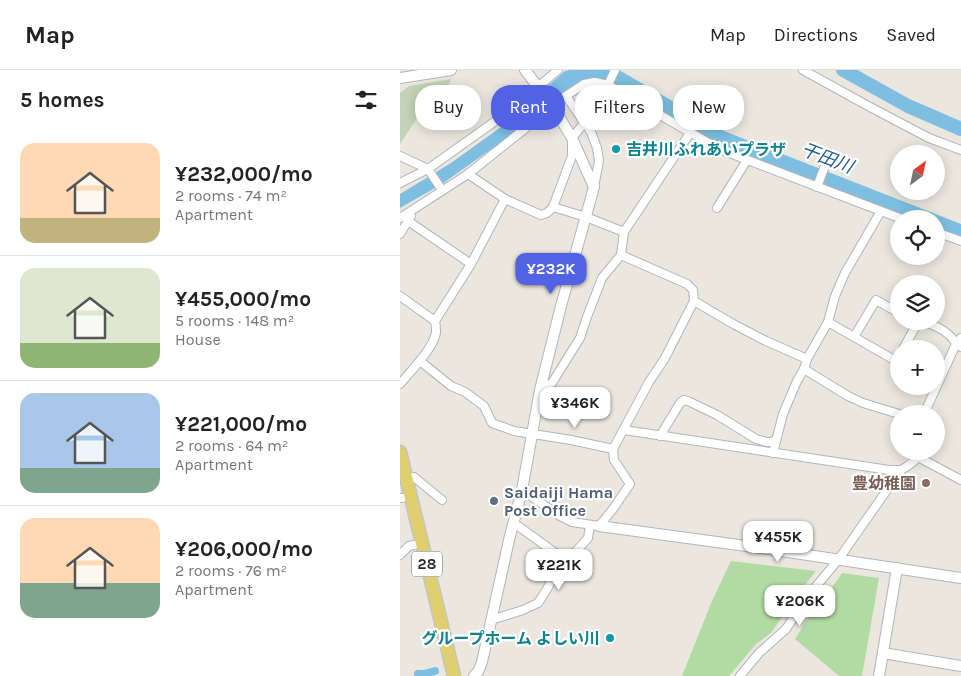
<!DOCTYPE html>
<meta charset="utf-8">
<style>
body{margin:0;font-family:Karla,"Noto Sans JP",sans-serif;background:#f6f6f6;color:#222;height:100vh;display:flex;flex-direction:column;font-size:19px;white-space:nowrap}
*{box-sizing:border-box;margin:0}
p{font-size:16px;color:#767676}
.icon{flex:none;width:28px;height:28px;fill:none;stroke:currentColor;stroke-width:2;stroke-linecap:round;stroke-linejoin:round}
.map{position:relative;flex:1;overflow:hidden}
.drawer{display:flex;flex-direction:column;background:#fff;width:400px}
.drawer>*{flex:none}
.hud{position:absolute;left:15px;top:15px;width:470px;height:45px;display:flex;gap:10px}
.needle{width:32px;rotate:33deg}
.fabs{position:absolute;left:490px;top:75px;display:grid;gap:10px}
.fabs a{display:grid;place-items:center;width:55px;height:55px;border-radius:50%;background:#fff;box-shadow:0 2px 12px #0003;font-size:25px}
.price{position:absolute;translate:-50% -42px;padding:0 11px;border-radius:10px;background:#fff;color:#222;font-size:16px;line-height:32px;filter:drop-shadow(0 1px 2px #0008)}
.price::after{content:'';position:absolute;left:50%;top:30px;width:15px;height:11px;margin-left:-8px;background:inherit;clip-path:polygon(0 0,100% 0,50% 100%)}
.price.on{background:#5262e5;color:#fff}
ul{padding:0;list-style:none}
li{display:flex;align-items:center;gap:15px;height:125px;padding:0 20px}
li+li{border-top:1px solid #e0e0e0}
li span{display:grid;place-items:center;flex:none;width:140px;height:100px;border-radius:15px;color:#555}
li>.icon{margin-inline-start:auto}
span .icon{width:60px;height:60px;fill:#fffc;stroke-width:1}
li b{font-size:21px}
h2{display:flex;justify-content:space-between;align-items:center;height:60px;padding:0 20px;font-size:21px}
.pill{padding:0 18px;border-radius:20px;background:#fff;box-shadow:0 2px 12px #0003;font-size:18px;line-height:45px}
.pill.on{background:#5262e5;color:#fff}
header{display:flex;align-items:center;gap:30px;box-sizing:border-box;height:70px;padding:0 25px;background:#fff;border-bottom:1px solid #e0e0e0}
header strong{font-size:24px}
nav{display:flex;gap:28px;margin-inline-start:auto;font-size:18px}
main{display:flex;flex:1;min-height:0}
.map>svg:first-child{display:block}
.green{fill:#b1dba2}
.cemetery{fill:#c3d3b8}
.water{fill:#7ebfe1}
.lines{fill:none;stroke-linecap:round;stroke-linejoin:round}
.canal{stroke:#7ebfe1;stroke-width:8}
.river{stroke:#7ebfe1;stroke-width:14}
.minor-casing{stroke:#b2b4bd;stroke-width:10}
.tertiary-casing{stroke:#b2b4bd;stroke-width:12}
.primary-casing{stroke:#c4c4c4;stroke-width:15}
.minor{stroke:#fff;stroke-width:8}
.tertiary{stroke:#fff;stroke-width:10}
.primary{stroke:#e0cf6f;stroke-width:12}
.culture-dot{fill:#0f9aa8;stroke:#fff;stroke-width:2}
.education-dot{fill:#8d6e63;stroke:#fff;stroke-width:2}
.service-dot{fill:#5c6f8a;stroke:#fff;stroke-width:2}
.labels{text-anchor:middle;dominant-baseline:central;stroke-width:4.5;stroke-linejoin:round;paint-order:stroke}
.shield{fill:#fff;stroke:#6b6b6b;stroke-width:1}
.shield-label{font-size:15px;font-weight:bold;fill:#2b2b2b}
.culture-label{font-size:16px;font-weight:bold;fill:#0d838f;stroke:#fff;text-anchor:start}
.education-label{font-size:16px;font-weight:bold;fill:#785e54;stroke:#fff;text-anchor:end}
.service-label{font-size:16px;font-weight:bold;fill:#4e5e75;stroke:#fff;text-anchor:start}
.water-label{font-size:18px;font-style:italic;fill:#1d5d8d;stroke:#fff}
</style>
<header>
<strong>Map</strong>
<nav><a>Map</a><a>Directions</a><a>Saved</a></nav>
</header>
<main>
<section class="drawer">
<h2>5 homes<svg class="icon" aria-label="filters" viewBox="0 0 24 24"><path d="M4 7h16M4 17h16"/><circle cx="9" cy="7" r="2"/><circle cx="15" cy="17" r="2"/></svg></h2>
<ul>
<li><span style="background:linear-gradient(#ffd9b3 75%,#c2b280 0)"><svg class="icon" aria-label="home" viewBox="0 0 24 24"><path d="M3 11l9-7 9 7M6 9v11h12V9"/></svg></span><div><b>¥232,000/mo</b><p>2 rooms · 74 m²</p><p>Apartment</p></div></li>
<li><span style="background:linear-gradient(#dfe7d0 75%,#8fb573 0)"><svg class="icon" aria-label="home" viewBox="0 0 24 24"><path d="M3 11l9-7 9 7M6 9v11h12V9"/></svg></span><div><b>¥455,000/mo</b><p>5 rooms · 148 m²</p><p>House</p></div></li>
<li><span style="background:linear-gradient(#a9c7e8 75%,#7fa58c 0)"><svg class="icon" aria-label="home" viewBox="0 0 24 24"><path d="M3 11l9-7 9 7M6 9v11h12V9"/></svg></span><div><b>¥221,000/mo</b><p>2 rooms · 64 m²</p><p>Apartment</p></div></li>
<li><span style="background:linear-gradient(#ffd9b3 65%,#7fa58c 0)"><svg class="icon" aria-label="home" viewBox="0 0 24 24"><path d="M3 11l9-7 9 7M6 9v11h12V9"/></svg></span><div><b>¥206,000/mo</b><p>2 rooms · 76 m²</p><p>Apartment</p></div></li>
</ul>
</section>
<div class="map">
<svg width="561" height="606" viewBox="0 0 561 606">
<rect width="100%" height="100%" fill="#ebe7df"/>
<g class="green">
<path d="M331 491 416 501 403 517 371 563 356 574 329 606H282L312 531Z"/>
<path d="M442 503 479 508 462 606H439L395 569 408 548 431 519Z"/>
</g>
<path class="cemetery" d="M51 9 40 37 32 47 21 42 0 74V23L9 16Z"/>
<path class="water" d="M169 0H219L324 61 561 154V171L536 161V149H505L321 77 193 9 135 48 42 114 0 138V124L51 93 101 57 165 1Z"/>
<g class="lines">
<path class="canal" d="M18 604H24L35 601"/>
<path class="river" d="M443 0 508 36 561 59"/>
<g class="minor-casing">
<g id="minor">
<path d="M403 0 470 37 529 68 561 80"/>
<path d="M166 26 191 62 197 78 199 91 194 117"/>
<path d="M0 86 28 99"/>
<path d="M68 104 105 129 141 145 147 143 153 137 186 147 224 162 221 185 287 214 293 220 294 231 335 255 366 271 407 289"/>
<path d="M0 113 28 99"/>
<path d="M417 117 426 93"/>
<path d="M42 120 28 99 108 42 158 0"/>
<path d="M153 137 172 86V68L185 52 208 15 215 0"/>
<path d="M317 138 347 90"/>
<path d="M0 148 68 104 127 57 152 35 184 14 195 12 208 15 319 79 502 149"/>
<path d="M8 151 71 194"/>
<path d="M224 162 290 63"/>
<path d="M536 162 561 171"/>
<path d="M0 164 11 146"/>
<path d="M0 226 35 251"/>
<path d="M522 251C531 254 542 258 549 265 554 269 555 274 561 277"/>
<path d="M428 252 496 291 499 285"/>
<path d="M454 267 476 230 499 243"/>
<path d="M503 279 517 254 512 251"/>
<path d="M20 291 51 316 65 322 84 336 92 353 114 361 171 370 213 379"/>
<path d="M404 299 448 326 463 333 499 344"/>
<path d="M0 314C11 301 32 280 36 263 36 259 36 255 35 251L71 194 105 129"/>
<path d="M140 320 152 313 180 268 187 247 202 208 221 185"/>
<path d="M524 344 556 274 561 268"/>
<path d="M224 360 489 400H501"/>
<path d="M260 366 280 333 284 330 288 331 317 345 356 369 366 372H371L376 370"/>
<path d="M373 383 383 344 397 311 404 299 407 289 428 252 435 226 445 203 481 141"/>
<path d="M518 387 561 410"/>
<path d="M6 407H14L42 430"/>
<path d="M122 420 160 446 172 452 199 456 213 439 230 414 214 390 213 379 249 312 265 288 294 231"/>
<path d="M0 428H2"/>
<path d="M114 453 161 487"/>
<path d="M0 485 9 476 14 475"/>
<path d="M91 550 123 540 138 533 147 519 154 506 188 468 190 455"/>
<path d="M340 606 359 583 386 559 408 526 438 490 501 400C509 395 518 391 519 381"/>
</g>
</g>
<g class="tertiary-casing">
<g id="tertiary">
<path d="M0 8 51 0"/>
<path d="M199 456 361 478 561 508"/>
<path d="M483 583 561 596"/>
<path d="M74 606 78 602 82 592 109 470 122 420 140 320 161 236 194 117 172 68 152 35 125 0"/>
<path d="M479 606 497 498"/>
</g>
</g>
<g class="primary-casing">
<path id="primary" d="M0 382 54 606"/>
</g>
<use href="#minor" class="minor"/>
<use href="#tertiary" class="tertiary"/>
<use href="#primary" class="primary"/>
</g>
<g class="culture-dot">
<circle cx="216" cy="79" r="5"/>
<circle cx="210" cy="568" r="5"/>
</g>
<circle class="education-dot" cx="526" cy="413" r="5"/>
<circle class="service-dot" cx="94" cy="431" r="5"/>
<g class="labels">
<rect class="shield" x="12" y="481.5" width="30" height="25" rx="4"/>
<g class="shield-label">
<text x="27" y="494">28</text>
</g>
<g class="culture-label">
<text x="226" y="79">吉井川ふれあいプラザ</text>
<text x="200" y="568" text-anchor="end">グループホーム よしい川</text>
</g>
<g class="education-label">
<text x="516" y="413">豊幼稚園</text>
</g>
<g class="service-label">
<text x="104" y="422">Saidaiji Hama<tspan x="104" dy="18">Post Office</tspan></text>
</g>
<g class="water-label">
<text transform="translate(427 88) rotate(21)">干田川</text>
</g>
</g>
</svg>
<div class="fabs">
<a><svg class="needle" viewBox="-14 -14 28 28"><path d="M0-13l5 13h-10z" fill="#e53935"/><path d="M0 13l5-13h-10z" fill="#767676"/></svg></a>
<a><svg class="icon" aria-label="locate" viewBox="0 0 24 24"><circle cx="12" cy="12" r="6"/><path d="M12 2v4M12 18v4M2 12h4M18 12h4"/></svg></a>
<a><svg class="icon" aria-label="layers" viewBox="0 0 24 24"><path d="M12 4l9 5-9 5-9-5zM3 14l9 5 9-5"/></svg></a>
<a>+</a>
<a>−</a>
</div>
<b class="price on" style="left:151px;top:225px">¥232K</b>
<b class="price" style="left:175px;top:359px">¥346K</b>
<b class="price" style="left:378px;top:493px">¥455K</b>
<b class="price" style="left:159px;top:521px">¥221K</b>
<b class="price" style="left:400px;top:557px">¥206K</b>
<div class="hud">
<a class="pill">Buy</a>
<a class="pill on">Rent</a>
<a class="pill">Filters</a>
<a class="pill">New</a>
</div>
</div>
</main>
